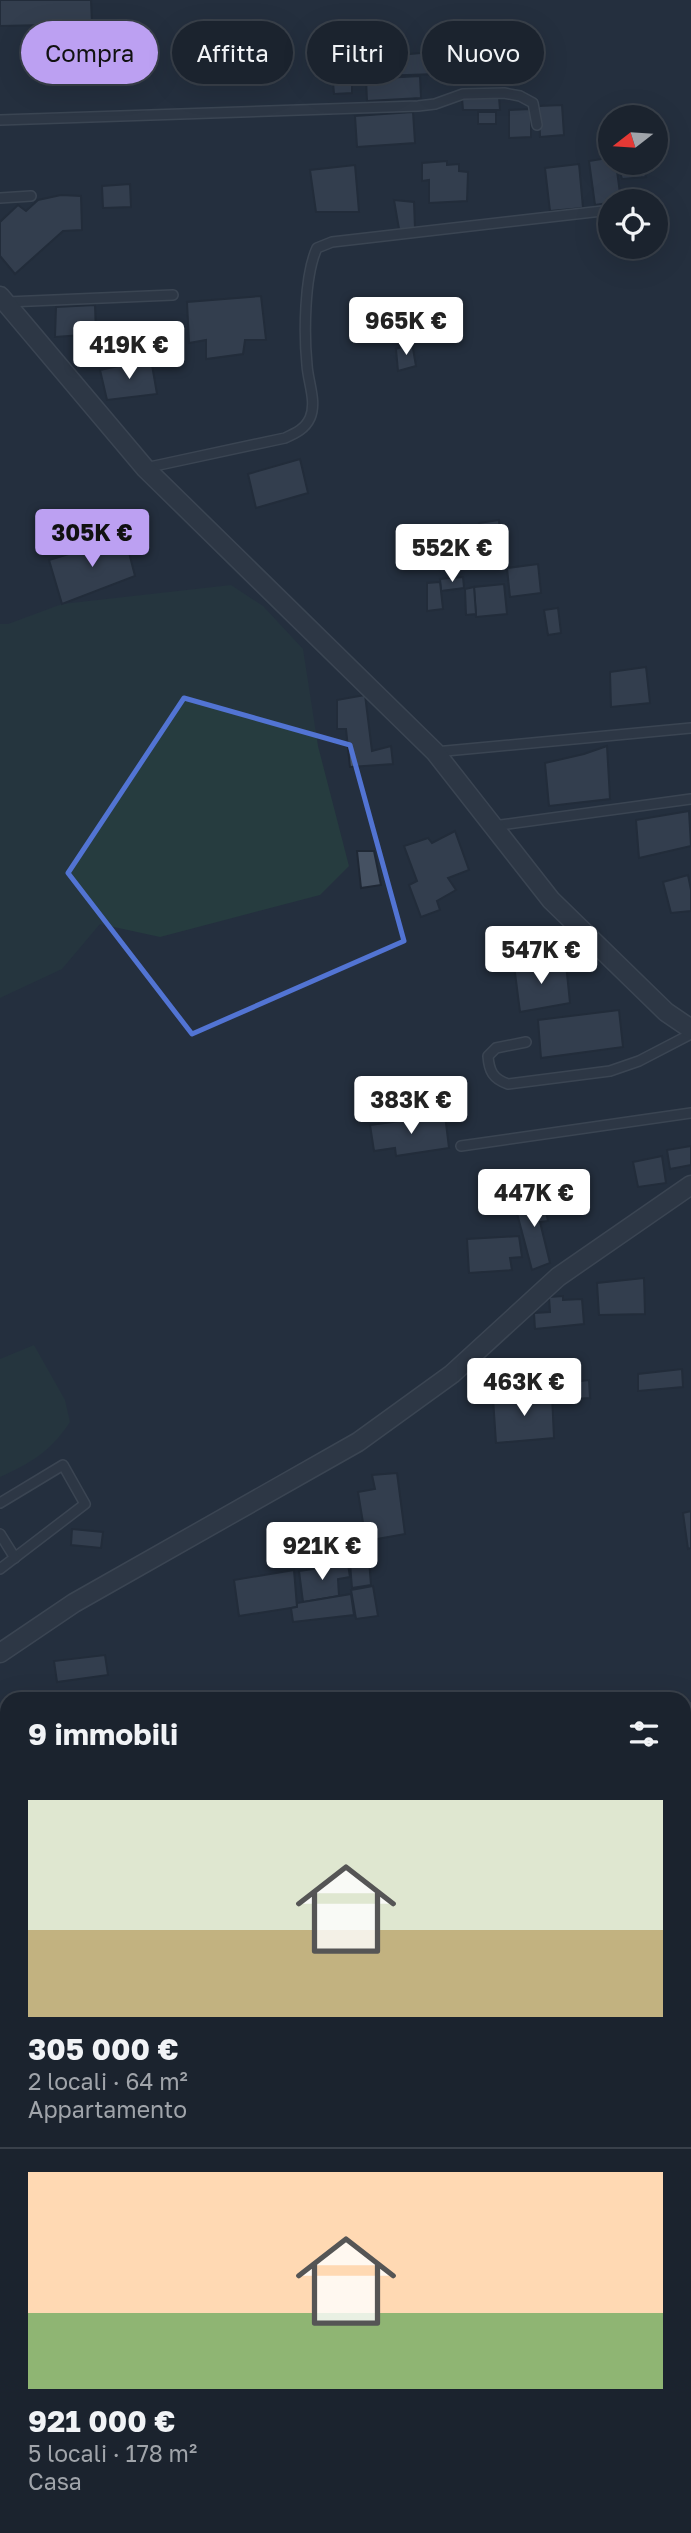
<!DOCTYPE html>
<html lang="it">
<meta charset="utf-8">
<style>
body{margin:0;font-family:"Golos Text",sans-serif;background:#242b36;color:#f1f3f6;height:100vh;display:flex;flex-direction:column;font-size:26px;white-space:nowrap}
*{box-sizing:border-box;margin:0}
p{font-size:23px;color:#a0a4aa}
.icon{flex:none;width:38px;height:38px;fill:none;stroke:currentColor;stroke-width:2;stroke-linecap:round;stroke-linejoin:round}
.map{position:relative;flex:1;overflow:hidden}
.side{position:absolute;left:0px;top:1692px;width:691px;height:842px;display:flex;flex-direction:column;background:#1b232e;border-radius:21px 21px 0 0;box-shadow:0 7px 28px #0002,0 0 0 2px #39404a}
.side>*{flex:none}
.guide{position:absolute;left:21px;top:21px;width:649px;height:63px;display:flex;gap:14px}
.needle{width:46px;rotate:253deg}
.fabs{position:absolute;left:598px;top:105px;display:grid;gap:14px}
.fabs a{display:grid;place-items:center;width:70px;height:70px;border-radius:50%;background:#1b232e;box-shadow:0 7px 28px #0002,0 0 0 2px #39404a;font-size:35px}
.price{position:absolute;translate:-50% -60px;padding:0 16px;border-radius:7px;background:#fff;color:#222;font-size:23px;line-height:46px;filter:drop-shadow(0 2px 4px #0008)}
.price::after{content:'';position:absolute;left:50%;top:42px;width:21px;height:16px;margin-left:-10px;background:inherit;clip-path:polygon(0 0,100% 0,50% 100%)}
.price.active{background:#bca0f2;color:#111}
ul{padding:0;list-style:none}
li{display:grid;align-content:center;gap:14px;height:371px;padding:0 28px}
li+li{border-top:2px solid #39404a}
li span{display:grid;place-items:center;height:217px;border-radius:0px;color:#555}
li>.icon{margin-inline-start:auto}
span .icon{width:126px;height:126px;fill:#fffc;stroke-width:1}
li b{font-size:30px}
h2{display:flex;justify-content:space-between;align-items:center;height:84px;padding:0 28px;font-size:30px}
.pill{padding:0 24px;border-radius:32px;background:#1b232e;box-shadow:0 7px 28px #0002,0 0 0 2px #39404a;font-size:24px;line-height:63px}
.pill.active{background:#bca0f2;color:#111}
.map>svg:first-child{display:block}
.green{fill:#263c3f}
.building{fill:#455162;stroke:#1f2835;stroke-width:2}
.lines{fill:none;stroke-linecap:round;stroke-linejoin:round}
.service-casing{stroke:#565f6c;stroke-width:12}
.minor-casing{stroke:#565f6c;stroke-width:21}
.primary-casing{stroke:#414a57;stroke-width:32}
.service{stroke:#38414e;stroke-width:9}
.minor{stroke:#38414e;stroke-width:18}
.primary{stroke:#56606e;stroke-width:28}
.marked{fill:none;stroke:#5274d3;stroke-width:5;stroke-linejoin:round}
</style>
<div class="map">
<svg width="691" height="2533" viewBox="0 0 691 2533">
<rect width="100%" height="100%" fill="#242f3e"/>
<g class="green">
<path d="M231 585 263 606 303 649 318 746 349 866 320 895 160 937 100 924 62 969 0 998V624H8L62 604Z"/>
<path d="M34 1345 65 1400 70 1422C51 1451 31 1463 0 1477V1359Z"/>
</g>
<g class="building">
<path d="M0 0H91L92 24 0 26Z"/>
<path d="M444 51 445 61 436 62 437 74 377 76 375 57Z"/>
<path d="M514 65V79L497 80 498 66Z"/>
<path d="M420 76 421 98 367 101 366 79Z"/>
<path d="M352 81V93L334 94 333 82Z"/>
<path d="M499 97 500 110H463L462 98Z"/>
<path d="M562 105 564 135 540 137 539 106Z"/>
<path d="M531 109V137L509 138V110Z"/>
<path d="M413 112 415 143 357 147 355 116Z"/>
<rect x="478" y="112" width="18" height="12"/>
<path d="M611 151V163H616L621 201 595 205 589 161 602 159 601 152Z"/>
<path d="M447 161V165L459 164V171L468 172 467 201 429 203V180L422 181V163Z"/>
<path d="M628 163H642L646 177 622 179 618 165Z"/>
<path d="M579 164 583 208 550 211 545 168Z"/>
<path d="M355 165 359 212H316L310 170Z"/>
<path d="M130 184 131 207 103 208 102 186Z"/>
<path d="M61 195 81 196 82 230 63 231 15 274 0 256V222L18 205 26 211 38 200Z"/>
<path d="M394 200 414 202 415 229H399Z"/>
<path d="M261 296 266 340H245L243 354 206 359V340L189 343 187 302Z"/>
<path d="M95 305 96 334 55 337 56 307Z"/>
<path d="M141 322 143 342 104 348 101 325Z"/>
<path d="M412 343 416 366 398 371 396 349Z"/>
<path d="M151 359 157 394 107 400 100 370Z"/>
<path d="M300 459 308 493 256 508 248 474Z"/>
<path d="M499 520 501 546 482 549 479 523Z"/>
<path d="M460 524 464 543 452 545V541H446L445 534 451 533 450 525Z"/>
<path d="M125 537 135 576 62 604 49 560Z"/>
<path d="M538 564 541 593 510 597 507 568Z"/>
<path d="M463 577 464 588 441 591 440 579Z"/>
<path d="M440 582 443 609 427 611V583Z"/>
<path d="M504 584 507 614 476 617 474 587Z"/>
<path d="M474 587 476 614 466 615 465 589Z"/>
<path d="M558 608 561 633 548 635 544 610Z"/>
<path d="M646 667 650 703 611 707 610 672Z"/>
<path d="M365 695 372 751 391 746 393 764 350 767 346 729H337V700Z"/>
<path d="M607 746 610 799 549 806 545 763 584 754Z"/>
<path d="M689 811 691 846 639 858 636 820Z"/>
<path d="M455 831 469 870 448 878 456 890 437 901 440 910 421 917 409 885 417 881 404 846 428 838 432 843Z"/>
<path d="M357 851H374L381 885 361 888Z"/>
<path d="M688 875 691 890V911L671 913 663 882Z"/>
<path d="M537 961 539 970 566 964 570 1003 520 1012 514 965Z"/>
<path d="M619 1010 623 1047 541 1058 538 1020Z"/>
<path d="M445 1115 449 1148 396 1156 395 1148 374 1151 370 1125Z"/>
<path d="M691 1146V1165L670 1169 667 1150Z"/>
<path d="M662 1156 666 1183 638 1187 633 1162Z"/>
<path d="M542 1193 548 1221 540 1222 550 1263 532 1270 514 1202Z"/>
<path d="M519 1236 522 1257 510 1258 512 1270 469 1273 467 1239Z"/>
<path d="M644 1278 645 1314 599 1315 597 1283Z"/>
<path d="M563 1296V1300L582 1299 584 1324 535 1329 534 1313 550 1312 549 1297Z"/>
<path d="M682 1369 683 1387 638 1391V1374Z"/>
<path d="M589 1380 590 1398 574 1399 572 1382Z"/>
<path d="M552 1395 554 1438 496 1443 493 1398Z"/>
<path d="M397 1473 405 1534 366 1541 358 1492 375 1489 372 1475Z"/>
<path d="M691 1511V1548L688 1549 683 1513Z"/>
<path d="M72 1529 103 1532 101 1548 71 1545Z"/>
<path d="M369 1560 371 1585 352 1588 350 1563Z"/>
<path d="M348 1564 350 1577 338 1579 339 1596 303 1602 299 1571Z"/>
<path d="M294 1570 297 1607 239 1616 234 1580Z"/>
<path d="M373 1586 378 1616 356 1619 351 1590Z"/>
<path d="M351 1594 354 1615 293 1622 291 1608 297 1607V1603Z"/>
<path d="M105 1655 108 1675 57 1682 54 1661Z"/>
<rect x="684" y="1827" width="7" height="88"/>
<path d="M7 1847V1885L1 1886 4 1914H0V1848Z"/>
</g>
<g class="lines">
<g class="service-casing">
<g id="service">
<path d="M0 120 418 106 435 104 463 94 504 93 520 96 533 103 537 125"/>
<path d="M0 198 31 196"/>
<path d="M7 302 173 295"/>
<path d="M145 468 285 438C296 433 305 429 310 418 317 402 308 382 307 365 304 335 304 276 317 248L332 242 611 210"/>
<path d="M435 752 691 728"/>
<path d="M493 826 691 799"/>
<path d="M526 1042 496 1048 488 1056C489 1071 493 1079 508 1084L610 1071 639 1061 691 1034"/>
<path d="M461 1146 691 1113"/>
<path d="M0 1503 63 1465 85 1504 0 1569"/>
<path d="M0 1534 15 1558"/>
<path d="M0 2383 7 2382"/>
</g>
</g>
<g class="minor-casing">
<g id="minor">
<path d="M0 296 145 468 435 752 551 900 666 1012 691 1029"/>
<path d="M0 1653 74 1603 358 1442 452 1374 558 1277 691 1185"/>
</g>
</g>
<g class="primary-casing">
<g id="primary">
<path d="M684 1718H691"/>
<path d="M0 1722 7 1721"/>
</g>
</g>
<use href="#service" class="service"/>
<use href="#minor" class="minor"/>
<use href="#primary" class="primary"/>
</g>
<path d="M0 0H691V2533H0ZM184 698 350 745 404 941 192 1034 68 873Z" fill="#242f3e" fill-opacity=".55" fill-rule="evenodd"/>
<path class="marked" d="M184 698 350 745 404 941 192 1034 68 873Z"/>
</svg>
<div class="fabs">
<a><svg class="needle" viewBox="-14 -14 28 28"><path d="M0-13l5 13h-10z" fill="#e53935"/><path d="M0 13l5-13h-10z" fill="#a0a4aa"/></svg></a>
<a><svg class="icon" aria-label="locate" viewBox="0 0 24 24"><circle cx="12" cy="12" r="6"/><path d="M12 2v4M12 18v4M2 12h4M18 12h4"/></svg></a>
</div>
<b class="price" style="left:406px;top:357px">965K €</b>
<b class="price" style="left:129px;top:381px">419K €</b>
<b class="price active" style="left:92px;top:569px">305K €</b>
<b class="price" style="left:452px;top:584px">552K €</b>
<b class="price" style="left:541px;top:986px">547K €</b>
<b class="price" style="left:411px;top:1136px">383K €</b>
<b class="price" style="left:534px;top:1229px">447K €</b>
<b class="price" style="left:524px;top:1418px">463K €</b>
<b class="price" style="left:322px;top:1582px">921K €</b>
<div class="guide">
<a class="pill active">Compra</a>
<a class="pill">Affitta</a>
<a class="pill">Filtri</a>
<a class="pill">Nuovo</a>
</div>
<section class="side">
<h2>9 immobili<svg class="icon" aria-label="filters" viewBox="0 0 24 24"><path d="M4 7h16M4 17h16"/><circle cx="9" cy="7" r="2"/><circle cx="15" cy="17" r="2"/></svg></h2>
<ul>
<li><span style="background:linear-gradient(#dfe7d0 60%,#c2b280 0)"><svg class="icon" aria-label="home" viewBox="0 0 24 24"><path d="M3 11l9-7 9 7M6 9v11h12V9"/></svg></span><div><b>305 000 €</b><p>2 locali · 64 m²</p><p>Appartamento</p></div></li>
<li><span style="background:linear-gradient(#ffd9b3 65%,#8fb573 0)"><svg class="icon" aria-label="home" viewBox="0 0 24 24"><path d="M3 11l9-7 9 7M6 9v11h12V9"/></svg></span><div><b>921 000 €</b><p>5 locali · 178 m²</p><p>Casa</p></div></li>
</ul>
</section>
</div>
